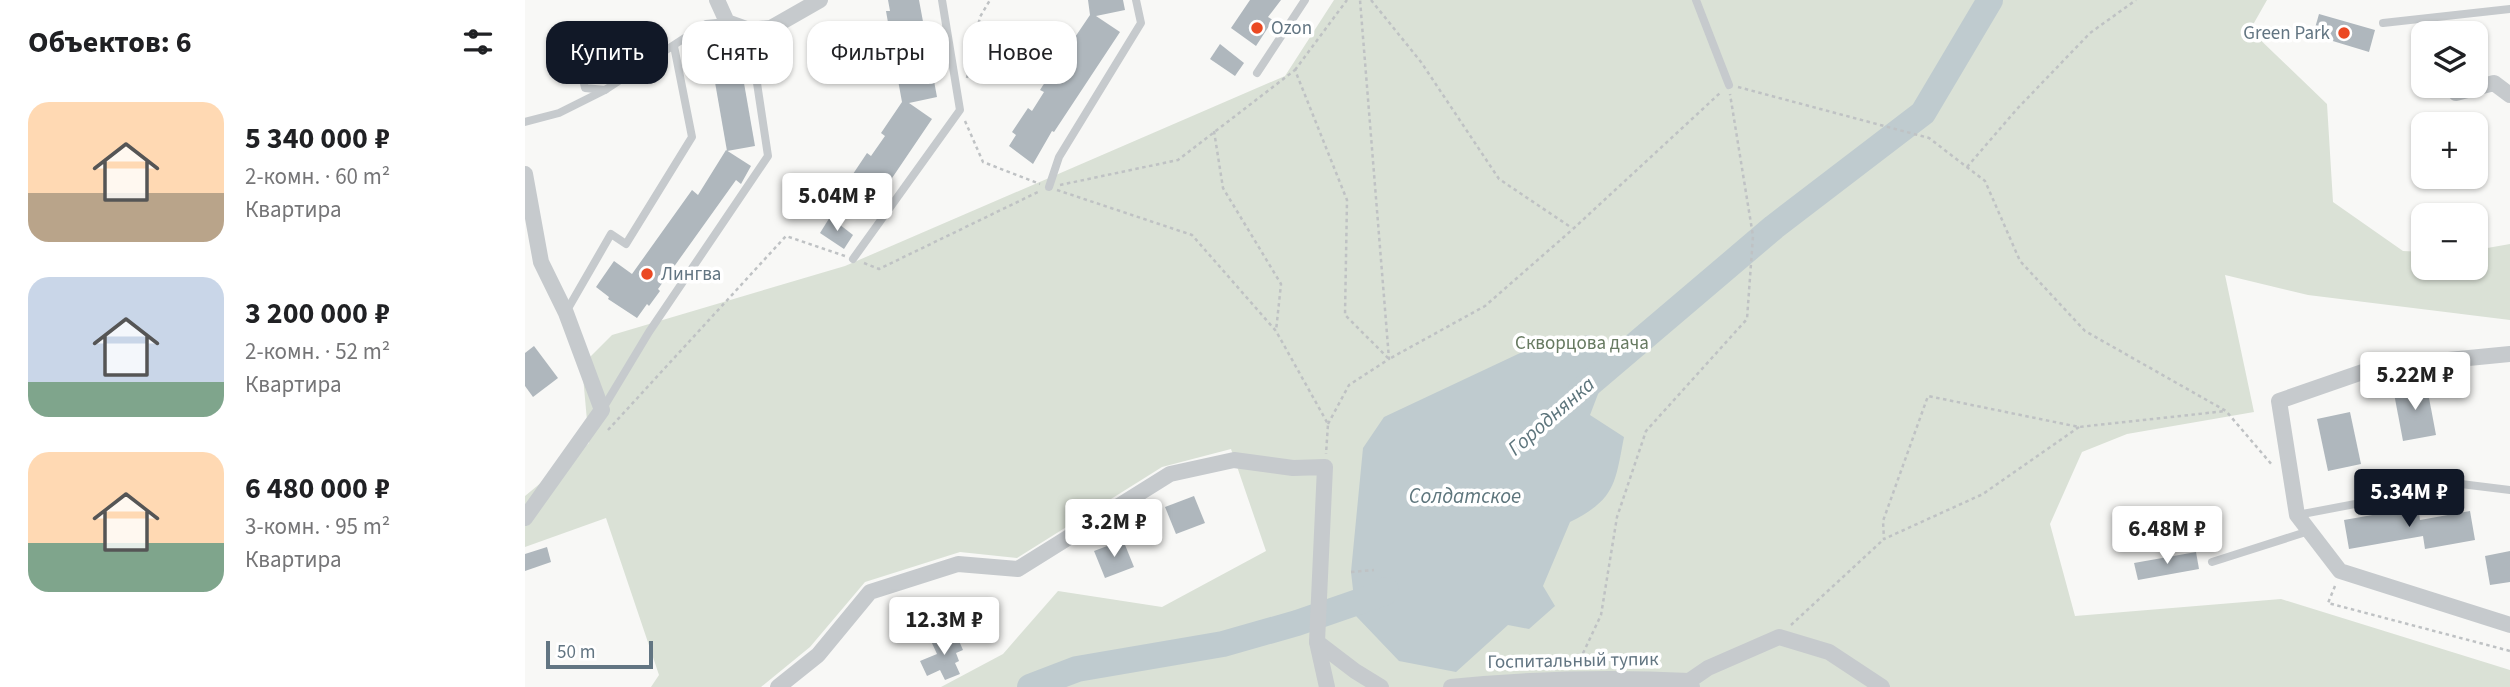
<!DOCTYPE html>
<html lang="ru">
<meta charset="utf-8">
<style>
body{margin:0;font-family:"Source Sans 3",sans-serif;background:#f2f2f2;color:#202124;height:100vh;display:flex;flex-direction:column;font-size:26px;white-space:nowrap}
*{box-sizing:border-box;margin:0}
p{font-size:23px;color:#757577}
.icon{flex:none;width:38px;height:38px;fill:none;stroke:currentColor;stroke-width:2;stroke-linecap:round;stroke-linejoin:round}
.map{position:relative;flex:1;overflow:hidden}
.side{display:flex;flex-direction:column;background:#fff;width:525px}
.side>*{flex:none}
.guide{position:absolute;left:21px;top:21px;width:665px;height:63px;display:flex;gap:14px}
.controls{position:absolute;left:1886px;top:21px;display:grid;gap:14px}
.controls a{display:grid;place-items:center;width:77px;height:77px;border-radius:14px;background:#fff;box-shadow:0 2px 5px #0004;font-size:35px}
.scale{position:absolute;left:21px;bottom:18px;width:107px;box-sizing:border-box;padding-left:7px;border:4px solid #627582;border-top:0;font-size:19px;line-height:24px;white-space:nowrap;color:#627582;-webkit-text-stroke:5px #fff;paint-order:stroke}
.price{position:absolute;translate:-50% -60px;padding:0 16px;border-radius:7px;background:#fff;color:#222;font-size:23px;line-height:46px;filter:drop-shadow(0 2px 4px #0008)}
.price::after{content:'';position:absolute;left:50%;top:42px;width:21px;height:16px;margin-left:-10px;background:inherit;clip-path:polygon(0 0,100% 0,50% 100%)}
.price.active{background:#111827;color:#fff}
ul{padding:0;list-style:none}
li{display:flex;align-items:center;gap:21px;height:175px;padding:0 28px}
li span{display:grid;place-items:center;flex:none;width:196px;height:140px;border-radius:21px;color:#555}
li>.icon{margin-inline-start:auto}
span .icon{width:84px;height:84px;fill:#fffc;stroke-width:1}
li b{font-size:30px}
h2{display:flex;justify-content:space-between;align-items:center;height:84px;padding:0 28px;font-size:30px}
.tag{padding:0 24px;border-radius:21px;background:#fff;box-shadow:0 2px 5px #0004;font-size:24px;line-height:63px}
.tag.active{background:#111827;color:#fff}
main{display:flex;flex:1;min-height:0}
.map>svg:first-child{display:block}
.green{fill:#dae1d6}
.water{fill:#bfcbcf}
.lines{fill:none;stroke-linecap:round;stroke-linejoin:round}
.river{stroke:#bfcbcf;stroke-width:26}
.building{fill:#afb7bd}
.path{stroke:#bfc2c4;stroke-width:2.5;stroke-dasharray:3.5 3.5;stroke-linecap:butt}
.service{stroke:#c6cacd;stroke-width:8}
.minor{stroke:#c6cacd;stroke-width:16}
.poi-dot{fill:#eb4923;stroke:#fff;stroke-width:2.5}
.labels{text-anchor:middle;dominant-baseline:central;stroke-width:7;stroke-linejoin:round;paint-order:stroke}
.poi-label{font-size:19px;fill:#627582;stroke:#fff;text-anchor:start}
.park-label{font-size:19px;fill:#677a61;stroke:#fff}
.street-label{font-size:19px;fill:#627582;stroke:#fff}
.water-label{font-size:21px;font-style:italic;fill:#5d757c;stroke:#fff}
</style>
<main>
<section class="side">
<h2>Объектов: 6<svg class="icon" aria-label="filters" viewBox="0 0 24 24"><path d="M4 7h16M4 17h16"/><circle cx="9" cy="7" r="2"/><circle cx="15" cy="17" r="2"/></svg></h2>
<ul>
<li><span style="background:linear-gradient(#ffd9b3 65%,#b9a48a 0)"><svg class="icon" aria-label="home" viewBox="0 0 24 24"><path d="M3 11l9-7 9 7M6 9v11h12V9"/></svg></span><div><b>5 340 000 ₽</b><p>2-комн. · 60 m²</p><p>Квартира</p></div></li>
<li><span style="background:linear-gradient(#c9d6e8 75%,#7fa58c 0)"><svg class="icon" aria-label="home" viewBox="0 0 24 24"><path d="M3 11l9-7 9 7M6 9v11h12V9"/></svg></span><div><b>3 200 000 ₽</b><p>2-комн. · 52 m²</p><p>Квартира</p></div></li>
<li><span style="background:linear-gradient(#ffd9b3 65%,#7fa58c 0)"><svg class="icon" aria-label="home" viewBox="0 0 24 24"><path d="M3 11l9-7 9 7M6 9v11h12V9"/></svg></span><div><b>6 480 000 ₽</b><p>3-комн. · 95 m²</p><p>Квартира</p></div></li>
</ul>
</section>
<div class="map">
<svg width="1985" height="687" viewBox="0 0 1985 687">
<rect width="100%" height="100%" fill="#f8f8f6"/>
<path class="green" d="M809 0H1742L1725 30 1802 104 1808 202 1878 251 1899 252V268H1951V250L1985 244V320L1783 295 1700 275 1729 412 1602 434 1557 452 1525 524 1550 616 1756 599 1985 670V687H416L478 654 533 591 637 607 741 551 706 449 637 467 492 558 435 552 340 582 285 647 236 687H126L134 675 81 518 0 547V496L64 443 57 365 87 335 320 266 760 76Z"/>
<path class="water" d="M1064 335 1086 360 1065 415 1099 437C1090 483 1091 499 1045 522L1018 586 1030 606 1004 629 983 625 931 672 874 661 831 616 826 572 838 448 859 417 1010 346Z"/>
<g class="lines">
<g class="river">
<path d="M1056 391 1249 227 1398 113 1465 0"/>
<path d="M505 687 552 669 698 644 772 623 859 593 861 590"/>
</g>
</g>
<g class="building">
<path d="M363 0H394L412 97 384 103 407 119 340 218 315 203 330 180 326 177 342 153 346 156 360 136 356 133 377 102 370 64 375 63 371 39 366 40 361 11H365Z"/>
<path d="M563 0H598L600 10 571 16 595 32 529 132 527 131 508 164 484 146 491 135 487 132 503 108 507 111 519 92 515 90 531 65 535 68 548 49 544 46 565 15Z"/>
<path d="M725 0H756L743 17 748 20 731 46 706 28Z"/>
<path d="M1794 14 1850 30 1844 52 1788 35Z"/>
<path d="M212 43 230 146 202 151 184 48Z"/>
<path d="M695 44 719 63 710 76 685 59Z"/>
<path d="M201 150 226 166 216 184 211 180 133 289 135 291 124 306 122 304 112 318 83 299 84 297 71 287 89 261 107 274 167 190 173 195Z"/>
<path d="M305 217 328 235 319 249 295 233Z"/>
<path d="M9 346 33 378 8 397 0 386V353Z"/>
<path d="M1901 382 1911 435 1878 441 1868 388Z"/>
<path d="M1825 412 1836 464 1803 471 1792 419Z"/>
<path d="M669 496 680 523 651 534 640 507Z"/>
<path d="M1893 507 1895 520 1945 511 1950 540 1900 549 1898 536 1824 549 1819 520Z"/>
<path d="M598 540 609 567 580 578 569 551Z"/>
<path d="M22 547 26 562 0 571V554Z"/>
<path d="M1985 551V582L1965 585 1960 556Z"/>
<path d="M1671 552 1674 569 1613 580 1609 563Z"/>
<path d="M431 634 438 650 431 653 434 661 430 663 435 674 420 680 415 670 402 676 395 661 412 654 406 641 421 635 422 638Z"/>
</g>
<g class="lines">
<g class="path">
<path d="M846 0 896 62 974 179 1047 228"/>
<path d="M770 70 822 0"/>
<path d="M442 78 455 17 465 0"/>
<path d="M1213 87 1404 138 1460 181 1495 261 1560 331 1701 411 1748 466"/>
<path d="M440 121 458 162 515 184"/>
<path d="M689 131 698 188 756 284 751 331"/>
<path d="M1442 167 1492 109 1565 33 1611 0"/>
<path d="M535 185 653 160 770 70 822 200 820 315 864 359 960 306 1048 229 1195 93"/>
<path d="M532 190 667 235 751 331 803 424 801 454"/>
<path d="M339 263 354 269 513 192"/>
<path d="M803 424 824 385 864 359 835 0"/>
<path d="M1554 427 1458 494 1359 539 1358 521 1403 396 1554 427 1701 411"/>
<path d="M83 430 261 236 320 256"/>
<path d="M826 572 849 570"/>
<path d="M1810 586 1803 603 1985 651"/>
<path d="M1266 625 1359 539"/>
<path d="M1052 666 1076 615 1092 517 1121 431 1222 319 1228 236 1205 94"/>
</g>
<g class="service">
<path d="M1171 0 1204 85"/>
<path d="M1858 23 1985 9"/>
<path d="M52 52 60 88 80 90 181 24 202 22"/>
<path d="M732 73 780 0"/>
<path d="M0 122 34 113 80 90"/>
<path d="M524 187 534 157 616 23 611 0"/>
<path d="M328 259 435 110 417 0"/>
<path d="M41 312 86 234 101 244 167 137 149 46"/>
<path d="M77 410 124 332 243 156 224 30"/>
<path d="M1772 515 1936 484 1985 490"/>
<path d="M1687 562 1784 531"/>
</g>
<g class="minor">
<path d="M192 0 202 22 224 30 246 28 295 0"/>
<path d="M1931 93 1969 83 1985 95"/>
<path d="M0 174 16 262 41 313 77 410 0 518"/>
<path d="M1985 354 1852 367 1754 401 1772 515 1815 571 1985 625"/>
<path d="M792 642 830 671 856 687"/>
<path d="M1164 681 1183 668 1254 637 1304 652 1357 687"/>
<path d="M253 687 293 655 345 592 433 564 493 569 645 474 709 460 768 468 800 467 792 642 802 687"/>
<path d="M926 687C1006 679 1084 677 1164 681L1167 687"/>
</g>
</g>
<g class="poi-dot">
<circle cx="732" cy="28" r="7"/>
<circle cx="1819" cy="33" r="7"/>
<circle cx="122" cy="274" r="7"/>
</g>
<g class="labels">
<g class="poi-label">
<text x="746" y="28">Ozon</text>
<text x="1805" y="33" text-anchor="end">Green Park</text>
<text x="136" y="274">Лингва</text>
</g>
<g class="park-label">
<text x="1057" y="343">Скворцова дача</text>
</g>
<g class="street-label">
<text transform="translate(1048 661) rotate(-1)">Госпитальный тупик</text>
</g>
<g class="water-label">
<text transform="translate(1026 416) rotate(-41)">Городнянка</text>
<text x="940" y="496">Солдатское</text>
</g>
</g>
</svg>
<div class="controls">
<a><svg class="icon" aria-label="layers" viewBox="0 0 24 24"><path d="M12 4l9 5-9 5-9-5zM3 14l9 5 9-5"/></svg></a>
<a>+</a>
<a>−</a>
</div>
<div class="scale">50 m</div>
<b class="price" style="left:312px;top:233px">5.04M ₽</b>
<b class="price" style="left:1890px;top:412px">5.22M ₽</b>
<b class="price active" style="left:1884px;top:529px">5.34M ₽</b>
<b class="price" style="left:589px;top:559px">3.2M ₽</b>
<b class="price" style="left:1642px;top:566px">6.48M ₽</b>
<b class="price" style="left:419px;top:657px">12.3M ₽</b>
<div class="guide">
<a class="tag active">Купить</a>
<a class="tag">Снять</a>
<a class="tag">Фильтры</a>
<a class="tag">Новое</a>
</div>
</div>
</main>
